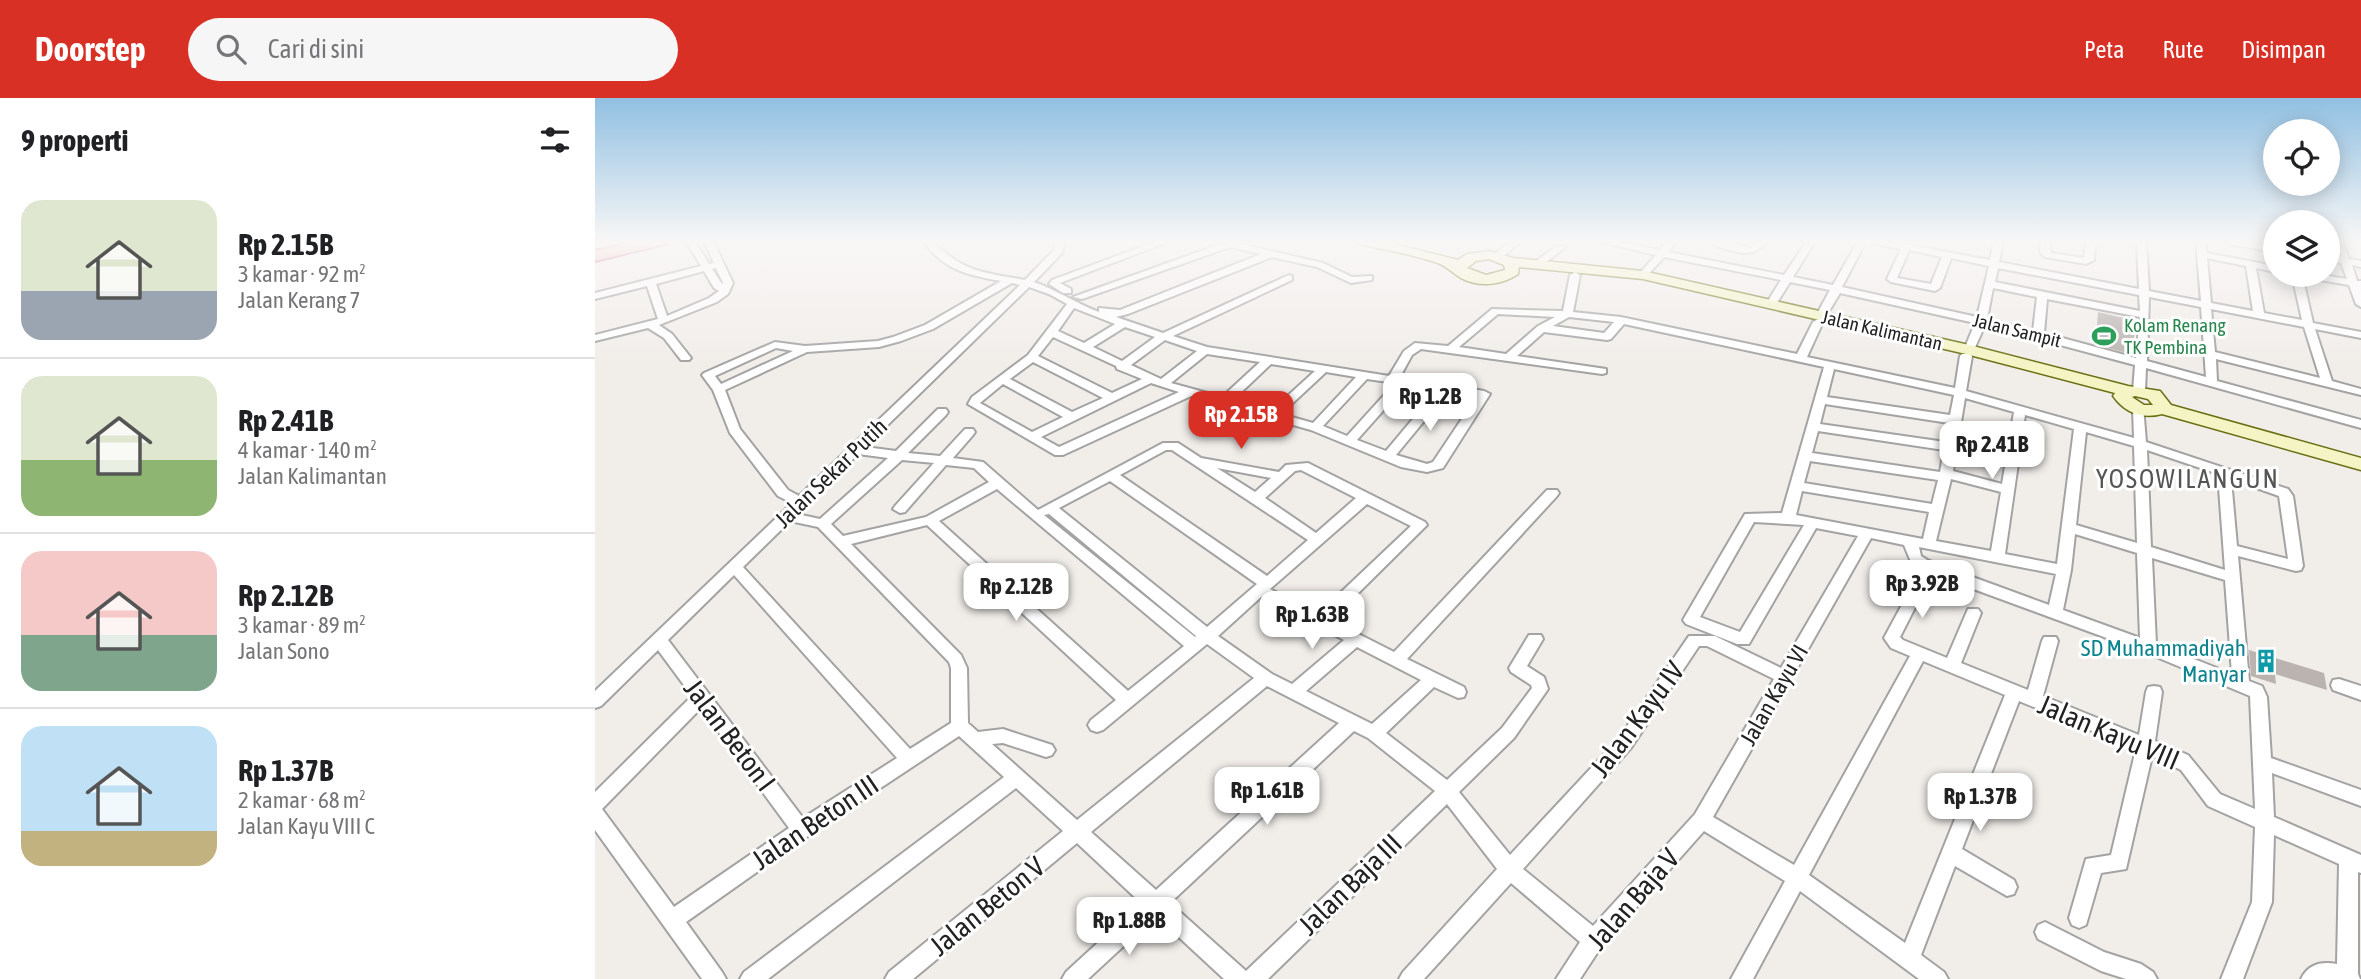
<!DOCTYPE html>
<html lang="id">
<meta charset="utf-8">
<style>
body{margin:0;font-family:"Asap Condensed",sans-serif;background:#f6f6f6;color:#202124;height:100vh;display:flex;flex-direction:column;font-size:26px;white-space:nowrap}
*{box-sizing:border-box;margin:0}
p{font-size:23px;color:#757577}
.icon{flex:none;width:38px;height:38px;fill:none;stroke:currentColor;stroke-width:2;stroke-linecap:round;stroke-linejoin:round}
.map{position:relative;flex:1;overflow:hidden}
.drawer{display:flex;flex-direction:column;background:#fff;width:595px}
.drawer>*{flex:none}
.buttons{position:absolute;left:1668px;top:21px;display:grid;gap:14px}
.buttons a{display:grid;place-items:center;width:77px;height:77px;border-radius:50%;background:#fff;box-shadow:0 4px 18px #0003;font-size:35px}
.price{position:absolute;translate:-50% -60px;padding:0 16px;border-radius:14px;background:#fff;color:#222;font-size:23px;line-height:46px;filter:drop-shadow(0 2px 4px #0008)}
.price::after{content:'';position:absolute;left:50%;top:42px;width:21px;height:16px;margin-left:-10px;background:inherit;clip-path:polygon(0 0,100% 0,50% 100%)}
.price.selected{background:#d93025;color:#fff}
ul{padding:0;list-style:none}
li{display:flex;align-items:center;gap:21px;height:175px;padding:0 21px}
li+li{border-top:2px solid #e0e0e0}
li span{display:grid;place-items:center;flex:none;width:196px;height:140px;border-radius:21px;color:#555}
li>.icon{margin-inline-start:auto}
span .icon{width:84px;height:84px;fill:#fffc;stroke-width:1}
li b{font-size:30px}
h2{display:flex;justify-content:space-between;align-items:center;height:84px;padding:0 21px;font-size:30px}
header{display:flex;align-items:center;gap:42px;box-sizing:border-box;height:98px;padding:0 35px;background:#d93025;color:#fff}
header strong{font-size:33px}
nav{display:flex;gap:38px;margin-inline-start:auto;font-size:24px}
.search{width:490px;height:63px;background:#f6f6f6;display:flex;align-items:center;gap:18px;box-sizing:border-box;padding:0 24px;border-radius:38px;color:#757577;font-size:26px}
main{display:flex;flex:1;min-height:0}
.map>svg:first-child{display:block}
.building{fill:#bab3af}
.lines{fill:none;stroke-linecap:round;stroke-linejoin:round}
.minor-casing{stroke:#a3a3a3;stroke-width:4}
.secondary-casing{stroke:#6a7012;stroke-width:3}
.trunk-casing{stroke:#c93d73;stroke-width:4}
.minor{fill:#fff;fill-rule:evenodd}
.secondary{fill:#f4f4c5;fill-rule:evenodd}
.trunk{fill:#e9b6ac;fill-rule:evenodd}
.labels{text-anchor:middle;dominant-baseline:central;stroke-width:6;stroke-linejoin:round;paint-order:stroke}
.far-leisure-label{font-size:19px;fill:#27864d;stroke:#fff;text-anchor:start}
.far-street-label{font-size:19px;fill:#222;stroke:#fff}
.street-label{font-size:23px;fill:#222;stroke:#fff}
.culture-label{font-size:23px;fill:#0d838f;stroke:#fff;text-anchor:end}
.quarter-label{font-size:26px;letter-spacing:2px;fill:#555;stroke:#fff}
.near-street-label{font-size:28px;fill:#222;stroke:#fff}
</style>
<header>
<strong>Doorstep</strong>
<div class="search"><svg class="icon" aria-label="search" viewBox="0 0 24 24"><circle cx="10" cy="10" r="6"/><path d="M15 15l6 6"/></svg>Cari di sini</div>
<nav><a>Peta</a><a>Rute</a><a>Disimpan</a></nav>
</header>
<main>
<section class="drawer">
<h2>9 properti<svg class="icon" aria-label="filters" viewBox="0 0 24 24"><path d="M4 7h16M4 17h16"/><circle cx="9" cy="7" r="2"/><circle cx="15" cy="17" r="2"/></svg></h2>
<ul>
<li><span style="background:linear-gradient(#dfe7d0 65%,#9aa5b1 0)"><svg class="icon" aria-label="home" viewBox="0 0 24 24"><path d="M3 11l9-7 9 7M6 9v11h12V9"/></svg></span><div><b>Rp 2.15B</b><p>3 kamar · 92 m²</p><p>Jalan Kerang 7</p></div></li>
<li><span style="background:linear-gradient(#dfe7d0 60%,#8fb573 0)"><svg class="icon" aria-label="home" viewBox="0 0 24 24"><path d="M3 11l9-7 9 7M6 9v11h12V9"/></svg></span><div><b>Rp 2.41B</b><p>4 kamar · 140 m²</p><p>Jalan Kalimantan</p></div></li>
<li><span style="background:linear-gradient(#f6c9c9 60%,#7fa58c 0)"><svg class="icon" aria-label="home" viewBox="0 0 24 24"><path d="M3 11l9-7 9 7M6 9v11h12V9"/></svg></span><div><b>Rp 2.12B</b><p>3 kamar · 89 m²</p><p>Jalan Sono</p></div></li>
<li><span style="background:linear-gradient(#bfe0f5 75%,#c2b280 0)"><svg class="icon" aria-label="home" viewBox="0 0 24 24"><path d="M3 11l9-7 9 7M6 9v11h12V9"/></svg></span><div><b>Rp 1.37B</b><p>2 kamar · 68 m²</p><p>Jalan Kayu VIII C</p></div></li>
</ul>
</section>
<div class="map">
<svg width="1766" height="881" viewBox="0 0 1766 881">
<rect width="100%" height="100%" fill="#f1eeea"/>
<g class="building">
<path d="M1503 214 1542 223 1536 256 1513 250 1515 245 1501 241Z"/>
<path d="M1654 552 1729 575 1732 592 1680 576 1681 586 1656 578Z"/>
</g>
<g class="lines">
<g class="minor-casing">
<g id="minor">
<path d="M91 143H99L114 166 119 165 109 143H118L138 185 133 196 122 204 64 227 77 236 96 260 94 262H86L69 240 53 230 0 243V237L63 221 52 188 0 201V195L106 168ZM121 170 128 185 127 186 117 171ZM109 173 119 190 124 193 114 200 72 218 61 186Z"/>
<path d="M328 143H337C370 175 387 174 430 182L459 152 462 143H470L467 155 439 184C462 192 482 206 504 214V210L525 212 666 156 635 149 487 201 478 199 625 146 623 143H633L728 165 757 179 777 178V182L756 185 722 169 677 159 533 216 521 219 568 235 694 177 697 178V182L578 238 612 249 794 278 809 253 820 245 853 248 897 211 968 213 975 177 980 174 985 177 978 214 1026 219 1202 256 1218 224 1223 221 1228 224 1212 259 1360 290 1365 258 1367 256H1375L1377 258 1371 293 1539 340 1538 311 1544 307 1548 308 1551 344 1693 391 1698 398 1708 468 1706 472 1701 473 1643 458 1654 583 1667 588 1672 599 1676 660 1766 692V708L1677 675 1679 719 1766 757V775L1763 774V876L1765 881H1706C1713 866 1727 863 1742 866L1744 766 1679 737 1677 804 1648 881H1626L1657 804 1660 729 1613 708 1586 672 1557 658 1531 771 1506 775 1491 827 1484 830 1477 827 1474 820 1491 761 1516 757 1541 651 1424 603 1367 751 1419 782 1422 789 1419 796 1412 798 1360 768 1326 857 1349 874 1353 881H1324L1205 793 1158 881H1136L1190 783 1109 733 1006 849 985 881H961L985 844 916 785 829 881H804L808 874 902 771 852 706 673 881H629L561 818 493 881H467L471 874 546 805 482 745 318 881H290L294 874 468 733 421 690 173 881H145L149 874 409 679 364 638 213 738 91 824 127 874 131 881H107L0 732V694L97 598 63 552 6 608 0 610V593L197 405 183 398 135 335 118 292 107 277 109 275 180 244 210 248 283 243 298 239 330 227 406 183C372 177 349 172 328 143ZM417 185 425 187 204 398 193 392 145 331 130 292 212 254 284 249 306 243 338 231ZM434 189 454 196 472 206 433 257 377 299 373 306 460 357H468L596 298 716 332 806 369 832 374 848 370 895 296 889 293 805 279 817 257 826 251 1007 276 1011 275V271L922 258 949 234 1012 242 1016 241 1029 226 1229 269 1187 415 1150 416 1088 522 1091 526 1142 546H1154L1221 430 1263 438 1186 570 1120 538H1094L1024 640 915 757 864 694 919 640 953 591 949 579 932 568 948 541 946 537H934L914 570 916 574 936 587 937 590 907 630 852 682 791 635 839 589 863 600 869 599 871 594 869 589 812 561 962 398 964 395 962 392H952L799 554 736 522 832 427 830 424 713 365 691 367 684 374 606 360 583 345H568L443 412 388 364 358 360 378 337 380 334 378 331H370L345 358 313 355 351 317 353 314 351 311H343L301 353 270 349ZM479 210 520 226 489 245 463 233ZM903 216 960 219 943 228 911 256 864 249ZM974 219 1019 224 1009 235 958 228ZM530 229 560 239 527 263 498 249ZM458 239 521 268 522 271 547 281 517 295 443 258ZM570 242 602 253 566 281 536 267ZM181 250 198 253 126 286 120 278ZM612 256 665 264 627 299 576 285ZM438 264 508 300 477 314 415 281ZM676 266 720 273 676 313 638 302ZM1239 271 1359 297 1355 317 1232 299ZM731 274 761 279 718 325 686 316ZM772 281 800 285 752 338 728 328ZM556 285 584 294 464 349 446 339ZM408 286 468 319 437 334 385 305ZM811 287 842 292 791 353 762 342ZM853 294 882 298 838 364 832 366 801 357ZM1370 300 1419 314 1407 386 1358 373ZM1230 306 1354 325 1350 344 1225 326ZM1430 317 1479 331 1462 466 1410 456ZM1223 333 1349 352 1345 374 1217 355ZM1491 334 1539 348 1542 445 1481 427ZM571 352H577L713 442 672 478 525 377ZM1552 352 1623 376 1630 472 1556 449ZM263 356 293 360 225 421 202 416ZM307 362 339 365 300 408 298 411 305 415 310 414 351 367 379 370 394 384 331 419 248 438 236 426ZM1215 363 1343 382 1337 406 1209 385ZM622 370 676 380 660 394ZM706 372 761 400 721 435 670 400 700 373ZM1356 381 1406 394 1396 453 1341 443ZM1636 381 1684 398 1693 461 1642 448ZM515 383 662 486 612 529 464 410ZM402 391 589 548 533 593 344 423ZM1207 393 1334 414 1328 441 1201 417ZM772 406 816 428 723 516 675 491ZM454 416 601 538 600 539 449 417ZM195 423 223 429 354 564 356 570V625L315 651 148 469ZM1159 424 1209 427 1145 534 1105 519ZM332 427 521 602 496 622 493 627 496 632 502 634 508 632 612 546 659 580 482 722 397 646 408 645 451 659 457 657 460 652 457 647 408 631 383 634 373 625 372 570 366 557 256 446ZM1480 436 1542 455 1545 540 1468 512 1476 472ZM1276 440 1309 447 1316 464 1324 471 1547 553 1655 598 1660 711 1625 696 1593 657 1560 643 1567 594 1565 589 1559 588 1553 589 1551 594 1544 637 1448 598 1463 543 1461 539H1449L1447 543 1433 592 1366 565 1386 515 1383 511H1373L1352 560 1308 542 1305 539 1329 492 1327 488H1317L1289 540 1296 550 1315 558 1199 767 1118 719ZM1324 449 1461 476 1454 507 1334 463 1326 458ZM1557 460 1630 482 1637 576 1561 546ZM139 477 302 660 208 720 73 542ZM666 499 749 542 697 586 677 576 623 538ZM1104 548H1112L1179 581 1100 716 998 828 928 771 1036 650ZM762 549 826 582 777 626 711 593ZM1328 563 1410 597 1310 845 1214 777ZM672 588 744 625 561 792 496 734ZM106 610 194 730 79 809 7 711ZM759 633 773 640 840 693 651 873 575 805Z"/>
<path d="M562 143H575L465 185 476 191V195H468L454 186 457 182Z"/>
<path d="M916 143H926L906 160H900V156Z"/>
<path d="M1003 143H1020L1065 152 1073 143H1082L1073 154 1189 177 1212 143H1220L1198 179 1238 187 1263 143H1271L1247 189 1382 219 1394 168 1356 160 1345 190 1340 193 1296 184 1292 181 1306 151 1277 145 1276 143H1293L1395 162 1399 143H1408L1404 164 1544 191 1542 143H1551L1554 193 1606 203 1601 143H1610L1612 155 1680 168V174L1661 170 1669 215 1707 222 1697 177H1707L1718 225 1766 234V240L1720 231 1737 283 1766 291V297L1621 261 1622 283 1766 322V330L1551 270 1550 293 1544 296 1540 295 1538 293 1540 267 1390 227 1378 254H1370L1369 252 1380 225 1245 195 1230 220 1226 221 1221 218 1235 192 1195 184 1180 208 1176 209 1171 206 1186 182 1069 159 1051 179 1048 180 1043 177 1061 157ZM1314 152 1347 159 1336 186 1302 180ZM1612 160 1651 168 1658 213 1616 205ZM1403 170 1544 197 1545 213 1400 184ZM1398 190 1442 199 1438 233 1392 221ZM1554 199 1606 209 1611 279 1552 263ZM1452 201 1545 219 1541 260 1449 235ZM1616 211 1709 229 1725 280 1620 254Z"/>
<path d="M1120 143H1128L1156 150 1162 143H1172C1157 163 1141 153 1120 148Z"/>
<path d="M1446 143H1455L1456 155 1489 160 1491 143H1500L1499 162 1491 166 1450 159 1445 154Z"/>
<path d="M1627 143H1647L1680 148V154L1632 146Z"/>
<path d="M1738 143H1747L1754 161 1766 163V169L1757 167 1762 183H1766V209L1761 206 1754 187 1713 180 1708 177H1728L1752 181 1746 165 1732 163V157L1744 159Z"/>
<path d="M963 147 971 149 943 170H937V166Z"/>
<path d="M1744 581 1766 588V602L1738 592 1736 587 1738 582Z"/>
<path d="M1450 824 1509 854 1546 866 1558 874 1562 881H1531L1506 873 1443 841 1440 834 1443 827Z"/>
</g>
</g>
<g class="secondary-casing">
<path id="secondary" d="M763 143H787L863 162 872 156 895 153 918 160 1048 173 1374 247 1533 288 1565 293 1576 307 1766 360V372L1567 316C1547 321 1530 315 1518 298L1520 295 1371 256 1048 181 924 169 923 176C907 187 884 190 866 180 856 174 852 168 840 164 815 156 790 152 765 146ZM894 161 909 167 910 172 891 177 872 170 881 163ZM1540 298 1553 301 1558 307H1549L1537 299Z"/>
</g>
<g class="trunk-casing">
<path id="trunk" d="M44 143H72L70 146 0 163V153Z"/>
</g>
<use href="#minor" class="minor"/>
<use href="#secondary" class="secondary"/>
<use href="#trunk" class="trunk"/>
</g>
<linearGradient id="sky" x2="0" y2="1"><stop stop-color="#91c0e2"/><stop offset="0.54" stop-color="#f9f7f6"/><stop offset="1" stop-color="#f9f7f6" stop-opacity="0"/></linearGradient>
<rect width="1766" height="266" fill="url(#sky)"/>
<defs>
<g id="stadium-bare" transform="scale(1.89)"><path d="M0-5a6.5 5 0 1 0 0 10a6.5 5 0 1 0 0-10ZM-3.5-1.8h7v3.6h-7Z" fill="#2e9e5b" stroke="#fff" stroke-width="2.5" paint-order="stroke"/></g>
<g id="building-bare" transform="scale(1.89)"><path d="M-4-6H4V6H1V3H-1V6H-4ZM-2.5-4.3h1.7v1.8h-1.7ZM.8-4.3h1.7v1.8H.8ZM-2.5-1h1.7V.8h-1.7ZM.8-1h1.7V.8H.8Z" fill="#0f9aa8" stroke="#fff" stroke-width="2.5" paint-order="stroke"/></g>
</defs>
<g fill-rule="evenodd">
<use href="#stadium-bare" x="1509" y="238"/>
<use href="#building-bare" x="1671" y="563"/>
</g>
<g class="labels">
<g class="far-leisure-label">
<text x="1529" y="227">Kolam Renang<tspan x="1529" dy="22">TK Pembina</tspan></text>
</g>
<g class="far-street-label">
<text transform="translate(1287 232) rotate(13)">Jalan Kalimantan</text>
<text transform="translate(1422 232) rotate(14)">Jalan Sampit</text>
</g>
<g class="street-label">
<text transform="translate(236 375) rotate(-44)">Jalan Sekar Putih</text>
<text transform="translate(1179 597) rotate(-60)">Jalan Kayu VI</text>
</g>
<g class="culture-label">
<text x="1651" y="550">SD Muhammadiyah<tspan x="1651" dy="26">Manyar</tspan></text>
</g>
<g class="quarter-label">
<text x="1593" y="381">YOSOWILANGUN</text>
</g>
<g class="near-street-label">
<text transform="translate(1042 621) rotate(-53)">Jalan Kayu IV</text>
<text transform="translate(1514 634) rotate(23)">Jalan Kayu VIII</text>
<text transform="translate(135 637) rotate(53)">Jalan Beton I</text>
<text transform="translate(220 724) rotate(-34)">Jalan Beton III</text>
<text transform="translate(755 786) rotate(-44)">Jalan Baja III</text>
<text transform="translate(1038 801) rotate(-49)">Jalan Baja V</text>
<text transform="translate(392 808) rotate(-39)">Jalan Beton V</text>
</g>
</g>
</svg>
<div class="buttons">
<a><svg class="icon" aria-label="locate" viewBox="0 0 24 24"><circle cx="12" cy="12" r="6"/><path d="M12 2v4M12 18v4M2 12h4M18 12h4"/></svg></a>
<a><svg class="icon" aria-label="layers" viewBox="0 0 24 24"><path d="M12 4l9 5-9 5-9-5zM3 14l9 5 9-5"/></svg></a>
</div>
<b class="price" style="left:835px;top:335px">Rp 1.2B</b>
<b class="price selected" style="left:646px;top:353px">Rp 2.15B</b>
<b class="price" style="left:1397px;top:383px">Rp 2.41B</b>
<b class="price" style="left:1327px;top:522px">Rp 3.92B</b>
<b class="price" style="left:421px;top:525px">Rp 2.12B</b>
<b class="price" style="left:717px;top:553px">Rp 1.63B</b>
<b class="price" style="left:672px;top:729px">Rp 1.61B</b>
<b class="price" style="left:1385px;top:735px">Rp 1.37B</b>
<b class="price" style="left:534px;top:859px">Rp 1.88B</b>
</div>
</main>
